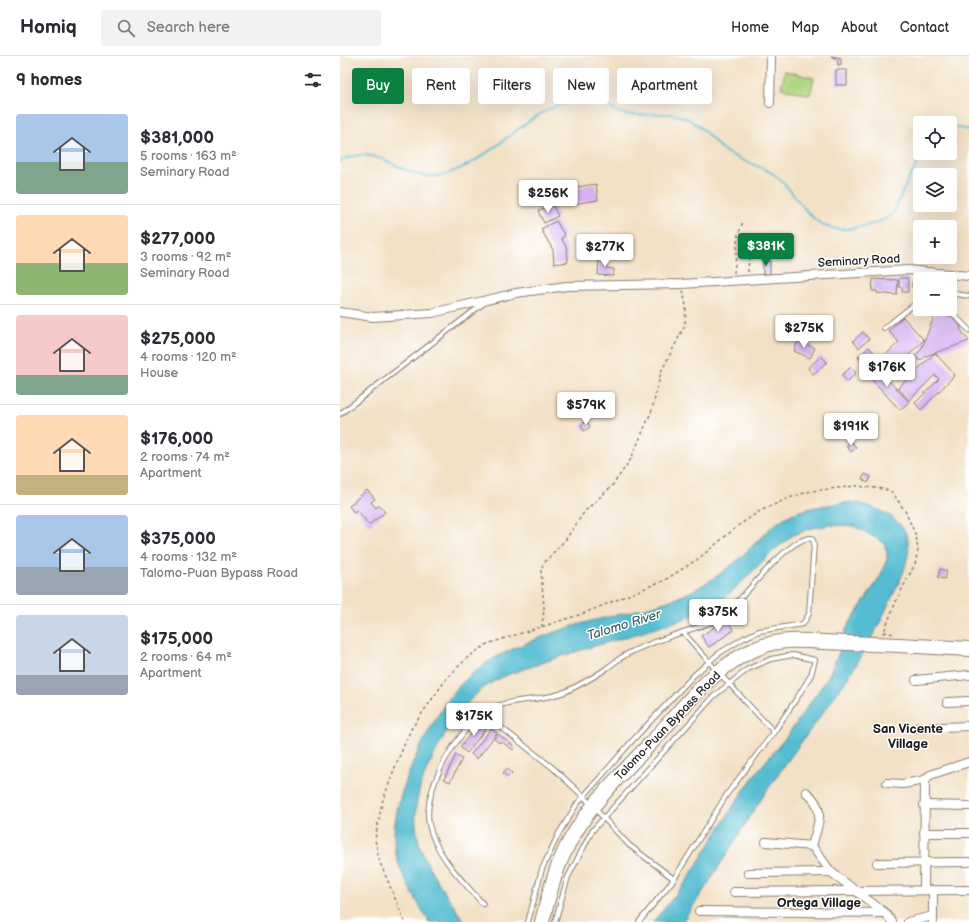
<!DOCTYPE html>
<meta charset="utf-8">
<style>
body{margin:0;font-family:"Balsamiq Sans",sans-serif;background:#f2f2f3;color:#2b2b33;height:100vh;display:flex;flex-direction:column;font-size:15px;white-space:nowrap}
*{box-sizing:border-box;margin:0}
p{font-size:13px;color:#7c7c81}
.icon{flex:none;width:22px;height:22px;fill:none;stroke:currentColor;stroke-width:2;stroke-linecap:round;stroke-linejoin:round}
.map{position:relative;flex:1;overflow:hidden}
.drawer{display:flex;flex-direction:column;background:#fff;width:340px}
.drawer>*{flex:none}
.hud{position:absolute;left:12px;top:12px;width:380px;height:36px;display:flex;gap:8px}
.tools{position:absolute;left:573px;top:60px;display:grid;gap:8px}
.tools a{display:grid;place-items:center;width:44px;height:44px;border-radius:4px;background:#fff;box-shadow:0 4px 16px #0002;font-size:20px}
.price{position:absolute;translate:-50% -34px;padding:0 9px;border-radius:4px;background:#fff;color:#222;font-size:13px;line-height:26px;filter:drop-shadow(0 1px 2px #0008)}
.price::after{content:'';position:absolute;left:50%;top:24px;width:12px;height:9px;margin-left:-6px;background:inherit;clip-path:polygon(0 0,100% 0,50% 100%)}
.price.on{background:#0b8043;color:#fff}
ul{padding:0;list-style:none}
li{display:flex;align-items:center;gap:12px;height:100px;padding:0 16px}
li+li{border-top:1px solid #e1e1e2}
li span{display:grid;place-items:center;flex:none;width:112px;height:80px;border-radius:4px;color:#555}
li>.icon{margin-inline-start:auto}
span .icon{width:48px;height:48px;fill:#fffc;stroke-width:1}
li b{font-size:17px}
h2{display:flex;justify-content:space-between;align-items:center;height:48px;padding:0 16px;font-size:17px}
.pill{padding:0 14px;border-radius:4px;background:#fff;box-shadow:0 4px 16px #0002;font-size:14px;line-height:36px}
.pill.on{background:#0b8043;color:#fff}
header{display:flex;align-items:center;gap:24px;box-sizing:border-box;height:56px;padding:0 20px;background:#fff;border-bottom:1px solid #e1e1e2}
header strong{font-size:19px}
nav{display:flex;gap:22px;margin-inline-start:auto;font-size:14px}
.search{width:280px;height:36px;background:#f2f2f3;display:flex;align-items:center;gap:10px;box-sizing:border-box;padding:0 14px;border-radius:4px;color:#7c7c81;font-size:15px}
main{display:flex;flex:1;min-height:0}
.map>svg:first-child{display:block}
.green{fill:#add57f;stroke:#64784e}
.water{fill:#54bcd1;stroke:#386c76}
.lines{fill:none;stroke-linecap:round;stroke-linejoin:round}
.stream{stroke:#54bcd1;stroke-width:2}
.building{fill:#d6b2f2}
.lane-casing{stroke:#887e71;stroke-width:6}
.street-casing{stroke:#887e71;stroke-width:10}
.highway-casing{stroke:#887e71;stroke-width:16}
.path{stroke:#887e71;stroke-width:1.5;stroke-dasharray:3 3;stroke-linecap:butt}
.lane{stroke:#fff;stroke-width:4}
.street{stroke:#fff;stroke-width:8}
.highway{stroke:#fff;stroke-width:14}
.highway-bridge-casing{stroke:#887e71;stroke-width:16;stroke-linecap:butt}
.highway-bridge{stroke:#fff;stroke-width:14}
.labels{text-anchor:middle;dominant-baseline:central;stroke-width:3;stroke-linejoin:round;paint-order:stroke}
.street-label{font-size:12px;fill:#1c1c1c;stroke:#fff}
.water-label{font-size:13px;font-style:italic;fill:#35646d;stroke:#fff}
.neighbourhood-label{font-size:13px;font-weight:bold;fill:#1c1c1c;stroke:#fff}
</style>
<header>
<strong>Homiq</strong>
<div class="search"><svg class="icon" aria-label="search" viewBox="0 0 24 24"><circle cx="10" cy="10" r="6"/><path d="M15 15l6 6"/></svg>Search here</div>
<nav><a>Home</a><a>Map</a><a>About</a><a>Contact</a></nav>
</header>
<main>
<section class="drawer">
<h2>9 homes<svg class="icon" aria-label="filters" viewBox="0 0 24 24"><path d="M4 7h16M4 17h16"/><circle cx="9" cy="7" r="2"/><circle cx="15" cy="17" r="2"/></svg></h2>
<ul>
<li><span style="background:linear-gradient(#a9c7e8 60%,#7fa58c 0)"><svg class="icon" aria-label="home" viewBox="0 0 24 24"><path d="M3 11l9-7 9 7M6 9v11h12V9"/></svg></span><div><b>$381,000</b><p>5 rooms · 163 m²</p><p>Seminary Road</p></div></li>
<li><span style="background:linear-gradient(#ffd9b3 60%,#8fb573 0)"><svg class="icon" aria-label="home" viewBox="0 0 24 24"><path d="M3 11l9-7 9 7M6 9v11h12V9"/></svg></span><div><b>$277,000</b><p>3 rooms · 92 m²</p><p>Seminary Road</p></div></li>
<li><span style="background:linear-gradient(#f6c9c9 75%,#7fa58c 0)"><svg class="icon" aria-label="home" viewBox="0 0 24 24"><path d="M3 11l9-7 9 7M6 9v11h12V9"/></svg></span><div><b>$275,000</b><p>4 rooms · 120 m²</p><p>House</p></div></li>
<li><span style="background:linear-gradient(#ffd9b3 75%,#c2b280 0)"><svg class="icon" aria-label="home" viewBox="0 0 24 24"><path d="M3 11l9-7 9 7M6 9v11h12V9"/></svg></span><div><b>$176,000</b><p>2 rooms · 74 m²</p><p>Apartment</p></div></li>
<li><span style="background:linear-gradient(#a9c7e8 65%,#9aa5b1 0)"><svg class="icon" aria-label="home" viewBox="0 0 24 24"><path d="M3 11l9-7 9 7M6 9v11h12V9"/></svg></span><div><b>$375,000</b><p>4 rooms · 132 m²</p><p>Talomo-Puan Bypass Road</p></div></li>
<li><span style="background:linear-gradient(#c9d6e8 75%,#9aa5b1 0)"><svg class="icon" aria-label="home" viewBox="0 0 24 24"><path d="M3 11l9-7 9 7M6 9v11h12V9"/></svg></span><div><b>$175,000</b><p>2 rooms · 64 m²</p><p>Apartment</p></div></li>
</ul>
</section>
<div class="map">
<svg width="629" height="866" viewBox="0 0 629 866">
<rect width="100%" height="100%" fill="#fff"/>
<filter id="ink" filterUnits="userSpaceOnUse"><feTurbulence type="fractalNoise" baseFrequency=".025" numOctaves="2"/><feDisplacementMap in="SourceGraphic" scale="8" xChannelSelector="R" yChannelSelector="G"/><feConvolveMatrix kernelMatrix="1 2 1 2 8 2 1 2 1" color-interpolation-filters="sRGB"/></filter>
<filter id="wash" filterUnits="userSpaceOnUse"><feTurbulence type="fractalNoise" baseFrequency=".012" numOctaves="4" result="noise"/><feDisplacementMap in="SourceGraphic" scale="16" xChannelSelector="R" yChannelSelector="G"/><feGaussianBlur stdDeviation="0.9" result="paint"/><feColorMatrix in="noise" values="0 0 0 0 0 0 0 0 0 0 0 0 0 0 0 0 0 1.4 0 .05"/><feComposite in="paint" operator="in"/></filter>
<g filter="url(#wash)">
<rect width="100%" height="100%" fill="#f3e1c6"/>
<path class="green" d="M445 15 474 22 470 39 441 32Z"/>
<path class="water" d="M511 446C532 450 562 459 568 484 571 503 560 525 552 541 542 562 532 583 520 603 491 649 456 691 426 736 397 779 372 825 342 866H313L346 826 399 741 417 716 447 680 488 621 501 592 507 571 540 521 547 503V495L543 486 514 470 490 469 472 472 453 479 432 496 395 533 376 548 360 557C307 577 252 589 199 608 182 614 163 619 148 629 124 644 104 678 92 703 77 732 70 761 81 793 91 820 110 842 124 866H89C75 841 54 812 54 782 53 739 87 671 113 637 126 621 144 607 162 598 191 584 224 572 255 564 285 557 317 551 346 538 366 528 385 516 401 501 418 486 431 467 452 458 470 451 491 448 511 446Z"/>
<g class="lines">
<g class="stream">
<path d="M610 72 615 71 629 74"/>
<path d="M0 105C7 102 16 98 24 99 54 101 72 128 106 118 156 103 187 51 239 44 256 41 269 54 285 58 303 62 322 54 340 60 359 65 369 82 383 94 399 106 421 108 436 120 456 135 469 172 498 173 512 174 546 167 554 156 557 150 559 143 562 137 568 123 576 110 584 97"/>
</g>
</g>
<g id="blocks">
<g class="building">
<path d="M491 0 501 2V9H498V4Z"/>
<rect x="496" y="14" width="11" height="15"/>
<path d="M256 128 258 144 233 148 230 132Z"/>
<path d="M212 148 218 160 204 167 198 155Z"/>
<path d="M216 165 225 180 221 182 227 192 228 206 214 208 213 194 201 173Z"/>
<path d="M259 202 267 203 266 212 274 213 273 220 258 219Z"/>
<rect x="423" y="204" width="7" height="14"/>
<path d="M559 222H568V236H562V231H559Z"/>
<path d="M577 222 580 223V236H576L572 232V226Z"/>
<path d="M533 223 558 224 557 239 544 238 537 237V235H532Z"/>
<path d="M597 253H601L609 261 611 260 621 271 620 273 629 285 586 300 580 305 575 300 581 294Z"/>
<path d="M563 261 584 284 547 320 536 308 559 286 548 275Z"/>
<path d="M523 276 529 283 519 292 513 285Z"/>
<path d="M458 285 475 292 470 302 454 295Z"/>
<path d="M529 291 539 302 535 305 532 301 525 308 518 301Z"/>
<path d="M595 297 615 319 581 354 575 347 599 323 595 319 569 344 558 332Z"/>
<path d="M481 300 487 306 473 318 468 312Z"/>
<path d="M534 309 569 346 560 354 526 317Z"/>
<path d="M511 311 516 317 507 326 502 319Z"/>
<path d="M247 365 250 371 244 375 241 369Z"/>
<path d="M511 386 516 391 511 396 506 390Z"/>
<path d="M525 418 531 421 528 427 522 423Z"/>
<path d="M27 434 35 443 31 446 36 452 39 449 45 456 29 469 17 454 14 456 9 450Z"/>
<path d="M600 513 607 515 605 523 598 522Z"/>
<path d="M386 563 394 574 369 591 361 580Z"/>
<path d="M141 665 148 670 127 697 120 691Z"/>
<path d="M151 673 157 677 137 703 131 698Z"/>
<path d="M158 678 175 691 173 694 161 685 160 687 154 683Z"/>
<path d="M116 699 122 703 110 726 104 723Z"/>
<path d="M167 712 172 717 168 721 163 717Z"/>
</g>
</g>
</g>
<g filter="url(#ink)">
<use href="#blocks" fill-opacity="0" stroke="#887e71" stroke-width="1"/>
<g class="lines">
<g class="lane-casing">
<g id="lane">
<path d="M610 237 629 240"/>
<path d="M608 253 629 274"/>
<path d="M544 272 580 244"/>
<path d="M0 358 144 247"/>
<path d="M343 576 378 616 434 676"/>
<path d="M144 658 213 712 243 740 289 789 334 823"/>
<path d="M143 848C123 825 95 799 89 768 82 733 119 669 151 653 174 641 204 646 227 635 241 628 255 621 267 612 274 607 281 601 289 597 317 583 349 575 378 564 401 548 447 480 472 482L474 487 469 558 463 568 419 575 404 582 378 598 353 620 292 685 237 748 219 777 202 813 188 866"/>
<path d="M215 866 228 821 252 775 374 640 408 613 431 603 453 599 475 604 471 619 457 642 434 676 387 738 334 823 299 866"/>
</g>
</g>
<g class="street-casing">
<g id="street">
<path d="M430 47 431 0"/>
<path d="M0 256 33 261 92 257 176 237 227 230 341 228 568 214 629 220"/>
<path d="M576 624 629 619"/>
<path d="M607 646 629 645"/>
<path d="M577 672 629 670"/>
<path d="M547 727 563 728 585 724 590 719 629 706"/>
<path d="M466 736C487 753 478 767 472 790"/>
<path d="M584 749 629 750"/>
<path d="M584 777H629"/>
<path d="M426 786 472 790 491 816 545 857 552 866"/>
<path d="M537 807 629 806"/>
<path d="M408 817 491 816"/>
<path d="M584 834 585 724"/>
<path d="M593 834V866"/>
<path d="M394 836 629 834"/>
<path d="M359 855 545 857"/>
<path d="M568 866 593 860"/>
</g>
</g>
<g class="highway-casing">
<g id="highway">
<path d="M559 589 629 593"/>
<path d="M202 866C209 838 216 809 231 783 252 746 283 716 312 686 343 652 374 609 418 592 439 583 461 584 483 586"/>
</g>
</g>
<g class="path">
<path d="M408 216 410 181"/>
<path d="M394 217 398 179 403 166"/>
<path d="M202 571 204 552 201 516 203 508 226 483 245 455 272 430 291 403 312 354 321 316 345 269 346 250 343 234"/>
<path d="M544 576 554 578"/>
<path d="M65 866 39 804 35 783 42 747 55 711 71 673 107 622 127 602 147 588 242 558 325 524 358 503 399 469 420 455 449 442 471 435 517 430 544 433 552 436 565 455 576 480 578 494 575 508 557 543 543 578"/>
</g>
<use href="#lane" class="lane"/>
<use href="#street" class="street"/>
<use href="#highway" class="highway"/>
<g class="highway-bridge-casing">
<path id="highway-bridge" d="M483 586 559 589"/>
</g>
<use href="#highway-bridge" class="highway-bridge"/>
</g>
</g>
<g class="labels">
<g class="street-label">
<text transform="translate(519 205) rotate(-3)">Seminary Road</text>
<text transform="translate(328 670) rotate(-46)">Talomo-Puan Bypass Road</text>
</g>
<g class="water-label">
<text transform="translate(284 569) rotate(-17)">Talomo River</text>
</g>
<g class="neighbourhood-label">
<text x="568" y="673">San Vicente<tspan x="568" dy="15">Village</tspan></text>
<text x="479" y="847">Ortega Village</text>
</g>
</g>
</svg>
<div class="tools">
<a><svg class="icon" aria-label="locate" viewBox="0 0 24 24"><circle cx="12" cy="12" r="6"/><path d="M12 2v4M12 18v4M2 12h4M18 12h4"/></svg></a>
<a><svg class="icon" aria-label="layers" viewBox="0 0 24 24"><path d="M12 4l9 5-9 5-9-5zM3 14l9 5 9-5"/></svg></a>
<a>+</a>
<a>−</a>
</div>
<b class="price" style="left:208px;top:158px">$256K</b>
<b class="price on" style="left:426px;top:211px">$381K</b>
<b class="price" style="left:265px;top:212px">$277K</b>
<b class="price" style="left:464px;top:293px">$275K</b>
<b class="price" style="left:547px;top:332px">$176K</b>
<b class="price" style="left:246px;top:370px">$579K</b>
<b class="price" style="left:511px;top:391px">$191K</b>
<b class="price" style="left:378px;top:577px">$375K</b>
<b class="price" style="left:134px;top:681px">$175K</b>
<div class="hud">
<a class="pill on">Buy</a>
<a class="pill">Rent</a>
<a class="pill">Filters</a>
<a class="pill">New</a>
<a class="pill">Apartment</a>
</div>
</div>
</main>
